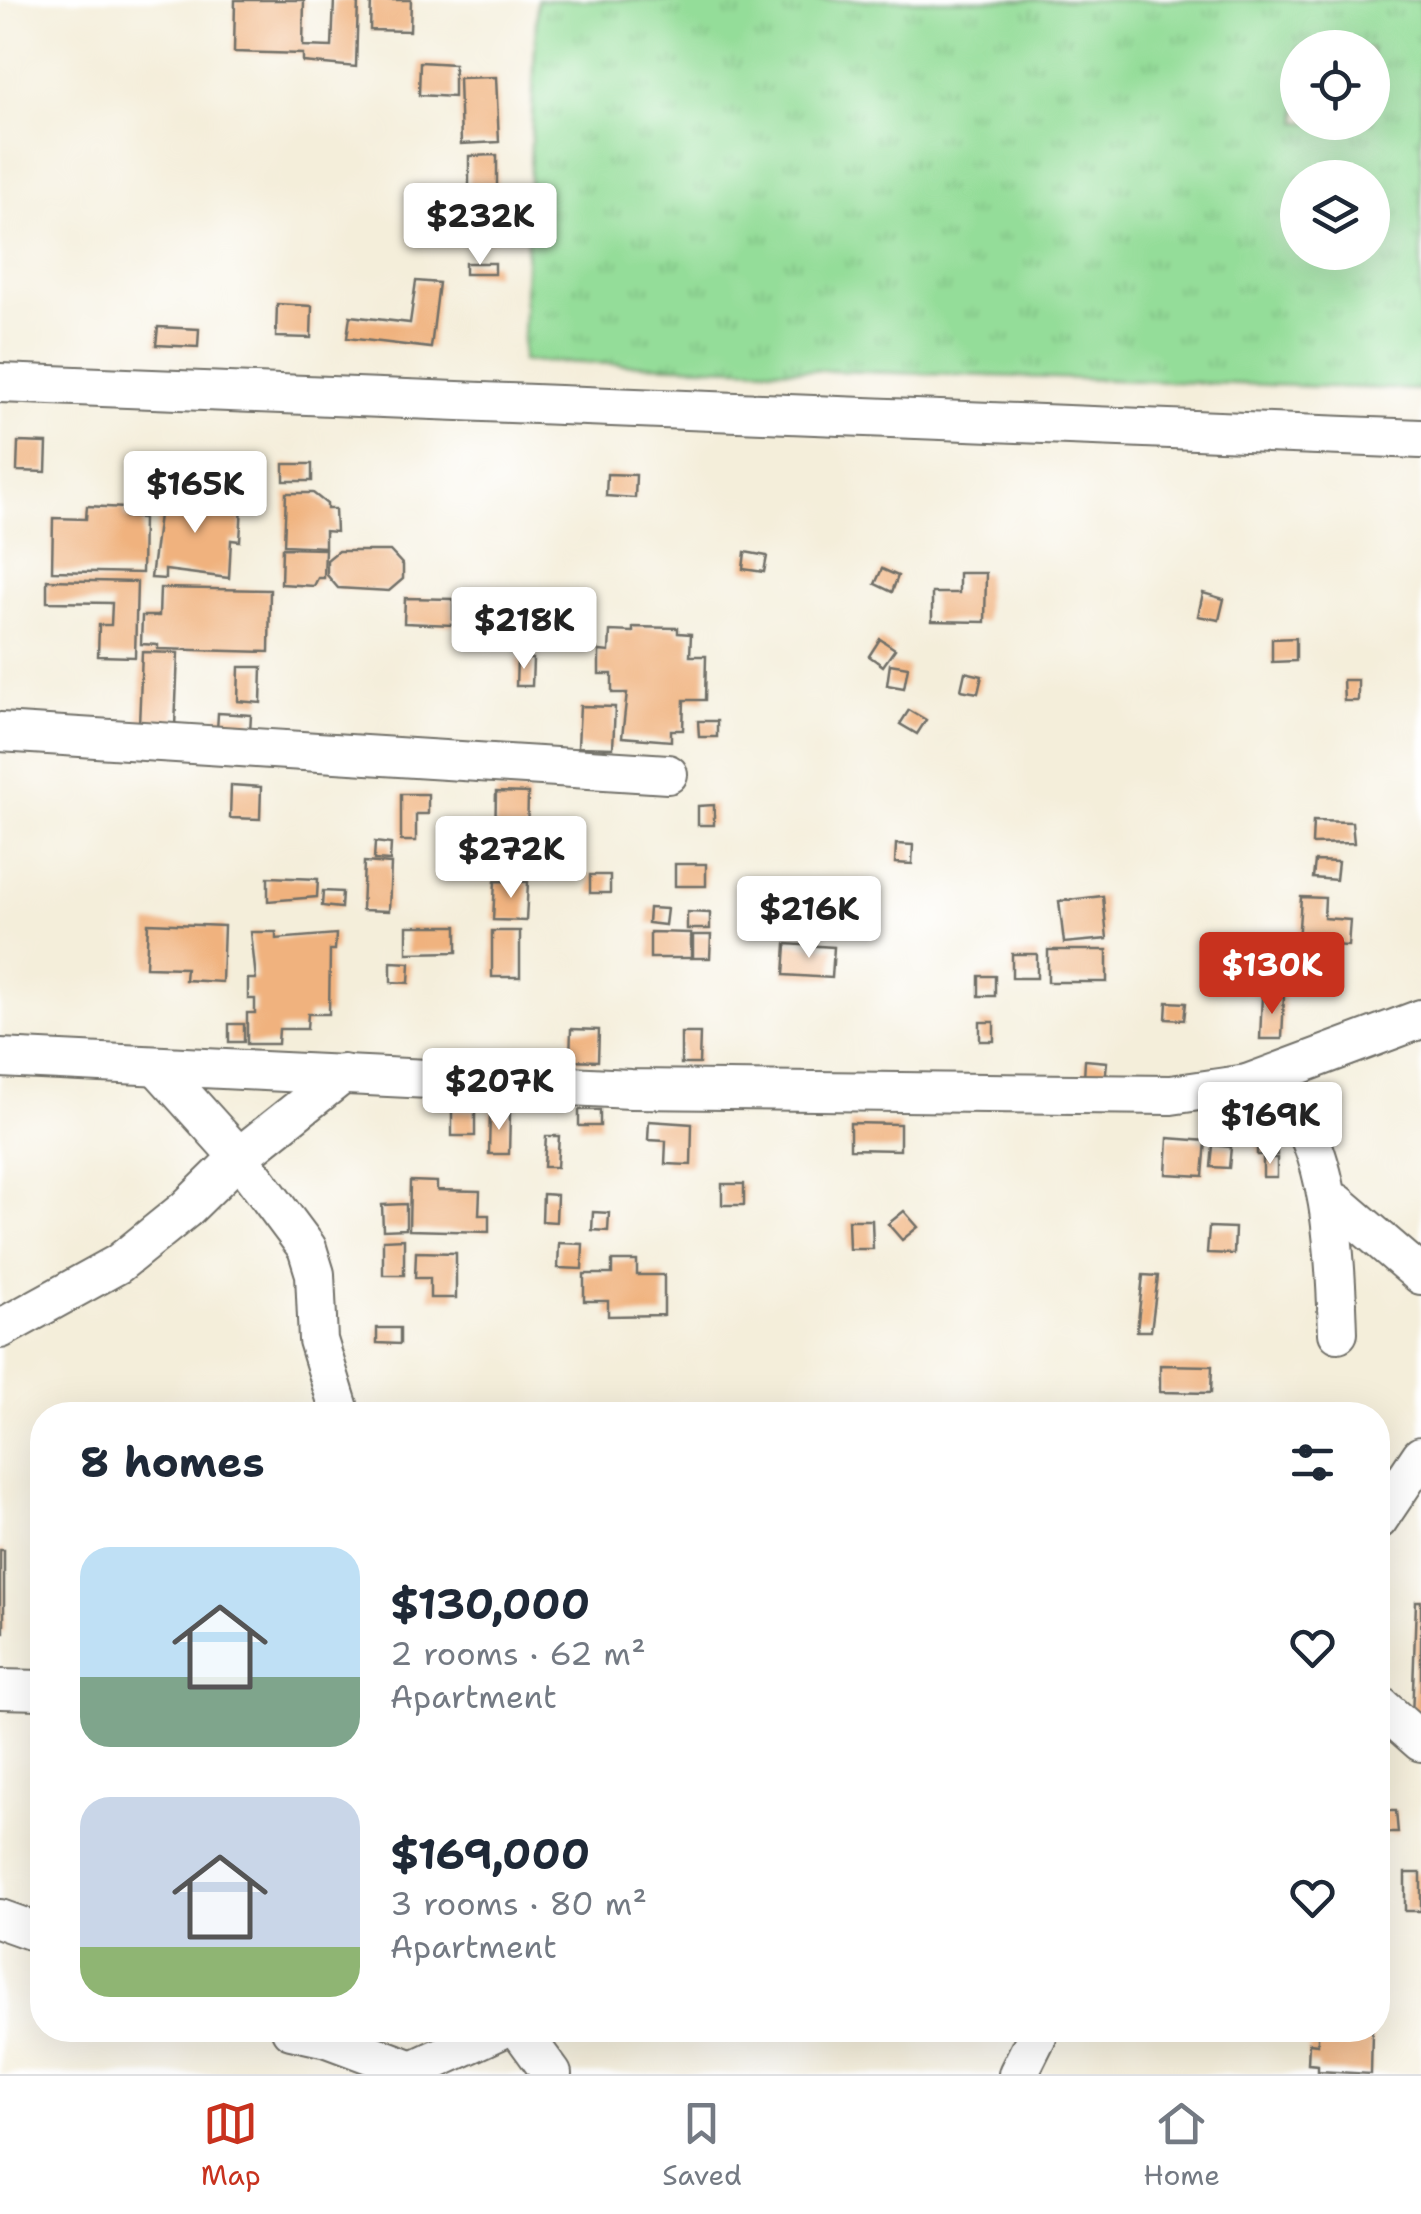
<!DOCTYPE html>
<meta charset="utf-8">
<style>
body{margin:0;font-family:"Shantell Sans",sans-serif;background:#f6f6f7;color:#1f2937;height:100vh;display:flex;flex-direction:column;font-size:38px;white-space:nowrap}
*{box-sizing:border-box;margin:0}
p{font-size:32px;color:#747a83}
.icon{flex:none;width:55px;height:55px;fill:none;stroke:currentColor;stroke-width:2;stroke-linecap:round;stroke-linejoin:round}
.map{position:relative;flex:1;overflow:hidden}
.side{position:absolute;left:30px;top:1402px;width:1360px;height:640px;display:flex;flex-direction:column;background:#fff;border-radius:40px;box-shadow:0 10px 40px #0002}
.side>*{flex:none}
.fabs{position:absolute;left:1280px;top:30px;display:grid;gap:20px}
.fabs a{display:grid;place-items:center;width:110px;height:110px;border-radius:50%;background:#fff;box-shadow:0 10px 40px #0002;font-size:50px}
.price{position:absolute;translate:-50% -85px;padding:0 22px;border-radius:10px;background:#fff;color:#222;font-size:32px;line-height:65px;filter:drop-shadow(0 2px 5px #0008)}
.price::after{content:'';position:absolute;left:50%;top:60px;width:30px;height:22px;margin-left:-15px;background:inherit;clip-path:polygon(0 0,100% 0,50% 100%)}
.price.selected{background:#c8321e;color:#fff}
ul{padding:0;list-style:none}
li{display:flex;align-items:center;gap:30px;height:250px;padding:0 50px}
li span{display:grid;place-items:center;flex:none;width:280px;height:200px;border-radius:30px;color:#555}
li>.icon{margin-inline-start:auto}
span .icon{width:120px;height:120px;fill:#fffc;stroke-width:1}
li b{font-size:42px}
h2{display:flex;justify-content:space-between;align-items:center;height:120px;padding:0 50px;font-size:42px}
.menu{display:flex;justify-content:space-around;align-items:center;height:140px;border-top:2px solid #e0e1e3;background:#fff;font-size:28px;color:#747a83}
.menu a{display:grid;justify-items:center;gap:5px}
.menu .selected{color:#c8321e}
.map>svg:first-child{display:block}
.grass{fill:url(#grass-tufts);stroke:#608462;stroke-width:2.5;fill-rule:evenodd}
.building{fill:#f0b27e}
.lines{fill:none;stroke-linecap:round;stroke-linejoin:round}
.minor-casing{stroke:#716f68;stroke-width:42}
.minor{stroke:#fff;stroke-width:38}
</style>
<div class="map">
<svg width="1421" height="2074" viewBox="0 0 1421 2074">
<defs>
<pattern id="grass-tufts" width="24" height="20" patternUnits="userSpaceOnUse" patternTransform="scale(2.5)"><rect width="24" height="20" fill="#94dd99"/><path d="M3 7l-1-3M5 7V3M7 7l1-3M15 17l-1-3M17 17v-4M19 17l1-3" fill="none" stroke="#80be84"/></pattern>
</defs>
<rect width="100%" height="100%" fill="#fff"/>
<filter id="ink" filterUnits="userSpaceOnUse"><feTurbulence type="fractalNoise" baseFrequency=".01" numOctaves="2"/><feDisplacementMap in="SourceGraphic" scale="20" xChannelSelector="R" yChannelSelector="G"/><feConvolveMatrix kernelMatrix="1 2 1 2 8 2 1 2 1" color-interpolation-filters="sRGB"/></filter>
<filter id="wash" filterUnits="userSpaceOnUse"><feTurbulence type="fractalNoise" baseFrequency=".0048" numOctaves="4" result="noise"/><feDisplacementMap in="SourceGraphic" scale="40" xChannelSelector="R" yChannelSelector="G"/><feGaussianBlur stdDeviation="2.25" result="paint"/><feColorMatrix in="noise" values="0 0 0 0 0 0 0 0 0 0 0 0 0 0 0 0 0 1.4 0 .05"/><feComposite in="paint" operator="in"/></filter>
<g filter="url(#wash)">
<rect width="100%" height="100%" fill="#f4eeda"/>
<path class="grass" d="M537 0H1421V390L522 361ZM1298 48H1372V122H1298ZM1298 178H1372V252H1298Z"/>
<g id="blocks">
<g class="building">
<path d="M235 0H304L303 46 332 47 334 0H358L356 67 303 62V54L234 52Z"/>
<path d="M371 0H411L410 31 370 30Z"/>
<path d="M420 62 454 64V97L419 95Z"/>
<path d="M496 77 499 142 461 144 459 78Z"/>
<path d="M497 155V188H469V156Z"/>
<path d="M496 209 497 240 473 241 472 210Z"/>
<rect x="465" y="263" width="30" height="11"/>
<path d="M416 281 439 283 431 348 347 338 350 316 410 323Z"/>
<path d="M277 304 312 306 311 338 276 337Z"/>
<path d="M158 327 199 329 198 347 156 345Z"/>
<path d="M18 442 47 443 46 472 17 471Z"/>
<rect x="284" y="464" width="28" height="17"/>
<path d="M607 474 636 475 635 498 606 496Z"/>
<path d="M178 489 202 490V502L242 504 240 541 231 540 229 578 165 570V579L151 578 161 499H177Z"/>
<path d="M286 493H313L327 504V509H335L336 532 325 531V547L284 545Z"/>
<path d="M87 506 125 508V517L143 518 142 573 52 571 53 518 86 519Z"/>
<path d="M282 548 325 549 324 578H318L314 586 281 584Z"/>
<path d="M338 551H390L403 565V579L389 591 338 588 327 575V560Z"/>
<path d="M745 552 767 556 764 572 743 569Z"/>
<path d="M882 569 898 576 892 592 875 584Z"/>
<path d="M959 573H986L985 622 932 621V593H959Z"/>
<path d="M47 580 137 582 135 657 98 656 99 625H111L112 603 47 602Z"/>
<path d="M160 588 270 590 269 652 158 649V645L141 644 142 616H159Z"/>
<path d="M1203 593 1224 599 1219 620 1198 616Z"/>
<path d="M405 598 453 599V625L404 623Z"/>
<path d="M514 605H538L537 631 514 630Z"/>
<path d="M633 627 678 628V633L691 634 690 656H706L705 700H684L683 730H671V741L622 737 627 693H612V674H599V651L609 652 610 631 633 632Z"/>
<path d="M1296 638V661L1272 662V639Z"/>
<path d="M880 639 895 649 883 666 869 656Z"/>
<path d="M142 652 178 653 175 727 139 725Z"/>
<path d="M517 659H533L532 686H516Z"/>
<path d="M890 664 908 667 904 688 887 685Z"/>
<path d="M239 667H262L261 703 238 701Z"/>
<path d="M965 672 982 676 978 693 961 690Z"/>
<path d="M1343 680H1358V701H1344Z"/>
<path d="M580 706 615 707 613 748 578 747Z"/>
<path d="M909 710 926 720 917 734 900 724Z"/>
<path d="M218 713 251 715 250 733 217 731Z"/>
<path d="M698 721H717V737H699Z"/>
<path d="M231 785 261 787 260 819 230 818Z"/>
<path d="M496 792 528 793 527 841 495 840Z"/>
<path d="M401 794H428V814H416V841H401Z"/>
<path d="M714 805V825H698V806Z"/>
<path d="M1313 821 1352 822 1354 843 1312 844Z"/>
<path d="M375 842 391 844 390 861 374 860Z"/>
<path d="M504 844H526V869L503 868Z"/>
<path d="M896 844 913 845 912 864 895 863Z"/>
<path d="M1315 861 1338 862 1336 880 1313 878Z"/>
<path d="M364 862 391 864 389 911 362 910Z"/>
<rect x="675" y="864" width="31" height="22"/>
<rect x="590" y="875" width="20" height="18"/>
<path d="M268 877 318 879 317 897 268 901Z"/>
<path d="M495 881 528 882 526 921 493 920Z"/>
<path d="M323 891 342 892 341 908 322 906Z"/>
<path d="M1103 896 1107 939 1064 943 1059 901Z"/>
<path d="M1301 897 1325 898 1324 918 1350 920 1348 946 1298 943Z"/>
<path d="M649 908 667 909 665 925 648 923Z"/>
<path d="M687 912 710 913V929H687Z"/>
<path d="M148 923 224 926 222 982 185 980 186 968 146 967Z"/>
<path d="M407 926H457V952L407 953Z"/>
<rect x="492" y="931" width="28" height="46"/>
<path d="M251 932H276V939L336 934 335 950H330L329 1014H308L307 1029H279L278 1044H247V1013H255V999H248V979H256Z"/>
<path d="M650 932 691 933V958H650Z"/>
<path d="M693 935H711L710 958H693Z"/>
<path d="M786 944 834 947 832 978 784 975Z"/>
<rect x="1048" y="950" width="59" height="32"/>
<path d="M1237 952 1286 954 1285 985 1236 982Z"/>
<rect x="1012" y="954" width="25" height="24"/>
<path d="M391 962 410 963 409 983 391 982Z"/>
<rect x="979" y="976" width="16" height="20"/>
<path d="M1262 995 1284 996 1282 1039H1260Z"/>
<path d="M1167 1002 1186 1003 1184 1020 1166 1019Z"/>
<rect x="980" y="1022" width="14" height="19"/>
<rect x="229" y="1024" width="15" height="18"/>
<path d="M571 1029 599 1030 598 1061 570 1060Z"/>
<path d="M681 1033H700L699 1064H681Z"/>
<path d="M1085 1060 1107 1062 1105 1081 1084 1080Z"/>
<rect x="452" y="1110" width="23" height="26"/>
<rect x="579" y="1110" width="21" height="16"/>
<path d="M490 1111 510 1112 509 1154H489Z"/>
<path d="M649 1121 692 1124 691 1165 665 1164 666 1141 648 1140Z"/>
<path d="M850 1123 900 1124V1150L850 1149Z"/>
<path d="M1257 1134 1277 1135V1155H1257Z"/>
<path d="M546 1136H559L557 1167H544Z"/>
<path d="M1168 1138 1206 1141 1203 1176 1166 1174Z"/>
<path d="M1213 1145 1231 1147 1229 1168 1211 1167Z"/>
<rect x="1263" y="1158" width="14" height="19"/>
<path d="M410 1181 437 1182V1190L480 1191 479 1215H489V1232L409 1230Z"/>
<rect x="722" y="1184" width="22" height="21"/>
<path d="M543 1194 557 1195 556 1222 542 1221Z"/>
<path d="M406 1204V1229L383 1230 382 1205Z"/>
<path d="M904 1211 918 1227 902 1240 888 1224Z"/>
<path d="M593 1212 609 1213 608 1231 592 1230Z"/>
<path d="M848 1220H872L873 1249H849Z"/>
<path d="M1209 1227 1235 1228 1234 1254 1207 1253Z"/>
<path d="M404 1239V1275H383V1240Z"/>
<path d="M559 1243 583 1244 582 1269 558 1268Z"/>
<path d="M416 1252 456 1253V1298H430V1278H415Z"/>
<path d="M612 1261H637V1275H664V1315L608 1316V1301H584V1274H612Z"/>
<path d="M1143 1275 1158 1276 1151 1331H1137Z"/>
<path d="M377 1328H400V1344L377 1343Z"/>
<path d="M1160 1365 1212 1366 1211 1393 1160 1392Z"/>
<rect x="0" y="1550" width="4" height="82"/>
<path d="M1416 1601H1421V1720H1412Z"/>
<path d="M1378 1811H1396L1398 1833H1378Z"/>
<rect x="1405" y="1873" width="16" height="38"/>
<path d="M1307 2030H1372L1371 2074 1318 2071V2065L1308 2064 1309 2043 1318 2044V2034Z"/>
</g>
</g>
</g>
<g filter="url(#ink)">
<use href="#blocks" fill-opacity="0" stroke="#716f68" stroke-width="2.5"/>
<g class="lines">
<g class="minor-casing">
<g id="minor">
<path d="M0 383 1421 439"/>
<path d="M0 732 668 774"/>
<path d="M0 1058 631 1089 1171 1095 1247 1084 1421 1019"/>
<path d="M157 1066 239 1157 307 1248 315 1274 318 1340 341 1415"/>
<path d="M1247 1084C1259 1090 1272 1094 1283 1102 1334 1139 1336 1275 1338 1333"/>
<path d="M1337 1203 1421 1275"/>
<path d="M0 1329 118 1264 186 1209 239 1157 343 1074"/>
<path d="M1378 1520 1421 1456"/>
<path d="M0 1689 42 1690"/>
<path d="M1378 1704 1421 1742"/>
<path d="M0 1919 42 1934"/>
<path d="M291 2030 327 2038 423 2074"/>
<path d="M520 2030 552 2074"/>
<path d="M404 2074 500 2030"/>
<path d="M1018 2074 1040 2030"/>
</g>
</g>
<use href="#minor" class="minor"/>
</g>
</g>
</svg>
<div class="fabs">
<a><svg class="icon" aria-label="locate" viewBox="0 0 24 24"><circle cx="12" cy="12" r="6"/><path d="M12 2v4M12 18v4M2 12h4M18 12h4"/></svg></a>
<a><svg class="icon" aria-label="layers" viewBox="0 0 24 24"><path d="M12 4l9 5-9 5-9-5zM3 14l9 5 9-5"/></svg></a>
</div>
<b class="price" style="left:480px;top:268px">$232K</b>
<b class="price" style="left:195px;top:536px">$165K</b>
<b class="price" style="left:524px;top:672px">$218K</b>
<b class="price" style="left:511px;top:901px">$272K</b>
<b class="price" style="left:809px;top:961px">$216K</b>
<b class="price selected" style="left:1272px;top:1017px">$130K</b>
<b class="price" style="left:499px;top:1133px">$207K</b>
<b class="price" style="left:1270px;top:1167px">$169K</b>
<section class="side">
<h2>8 homes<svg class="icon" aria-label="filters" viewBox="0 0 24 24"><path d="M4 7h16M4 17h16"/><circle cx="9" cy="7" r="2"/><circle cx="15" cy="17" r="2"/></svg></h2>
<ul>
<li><span style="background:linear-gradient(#bfe0f5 65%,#7fa58c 0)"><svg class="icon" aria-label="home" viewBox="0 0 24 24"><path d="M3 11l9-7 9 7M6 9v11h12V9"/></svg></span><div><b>$130,000</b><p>2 rooms · 62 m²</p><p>Apartment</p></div><svg class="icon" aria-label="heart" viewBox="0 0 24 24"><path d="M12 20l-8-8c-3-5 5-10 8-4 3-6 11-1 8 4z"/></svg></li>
<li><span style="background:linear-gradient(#c9d6e8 75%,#8fb573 0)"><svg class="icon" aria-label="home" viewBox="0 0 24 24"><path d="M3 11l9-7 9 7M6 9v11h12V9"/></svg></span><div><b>$169,000</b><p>3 rooms · 80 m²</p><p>Apartment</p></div><svg class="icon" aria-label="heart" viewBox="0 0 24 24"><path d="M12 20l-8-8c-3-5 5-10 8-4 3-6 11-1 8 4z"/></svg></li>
</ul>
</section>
</div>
<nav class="menu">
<a class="selected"><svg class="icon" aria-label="map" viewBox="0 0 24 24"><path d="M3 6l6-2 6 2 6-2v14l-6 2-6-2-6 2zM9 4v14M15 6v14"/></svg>Map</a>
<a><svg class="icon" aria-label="saved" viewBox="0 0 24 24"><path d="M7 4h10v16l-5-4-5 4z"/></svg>Saved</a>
<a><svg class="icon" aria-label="home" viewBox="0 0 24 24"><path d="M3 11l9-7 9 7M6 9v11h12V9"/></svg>Home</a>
</nav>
